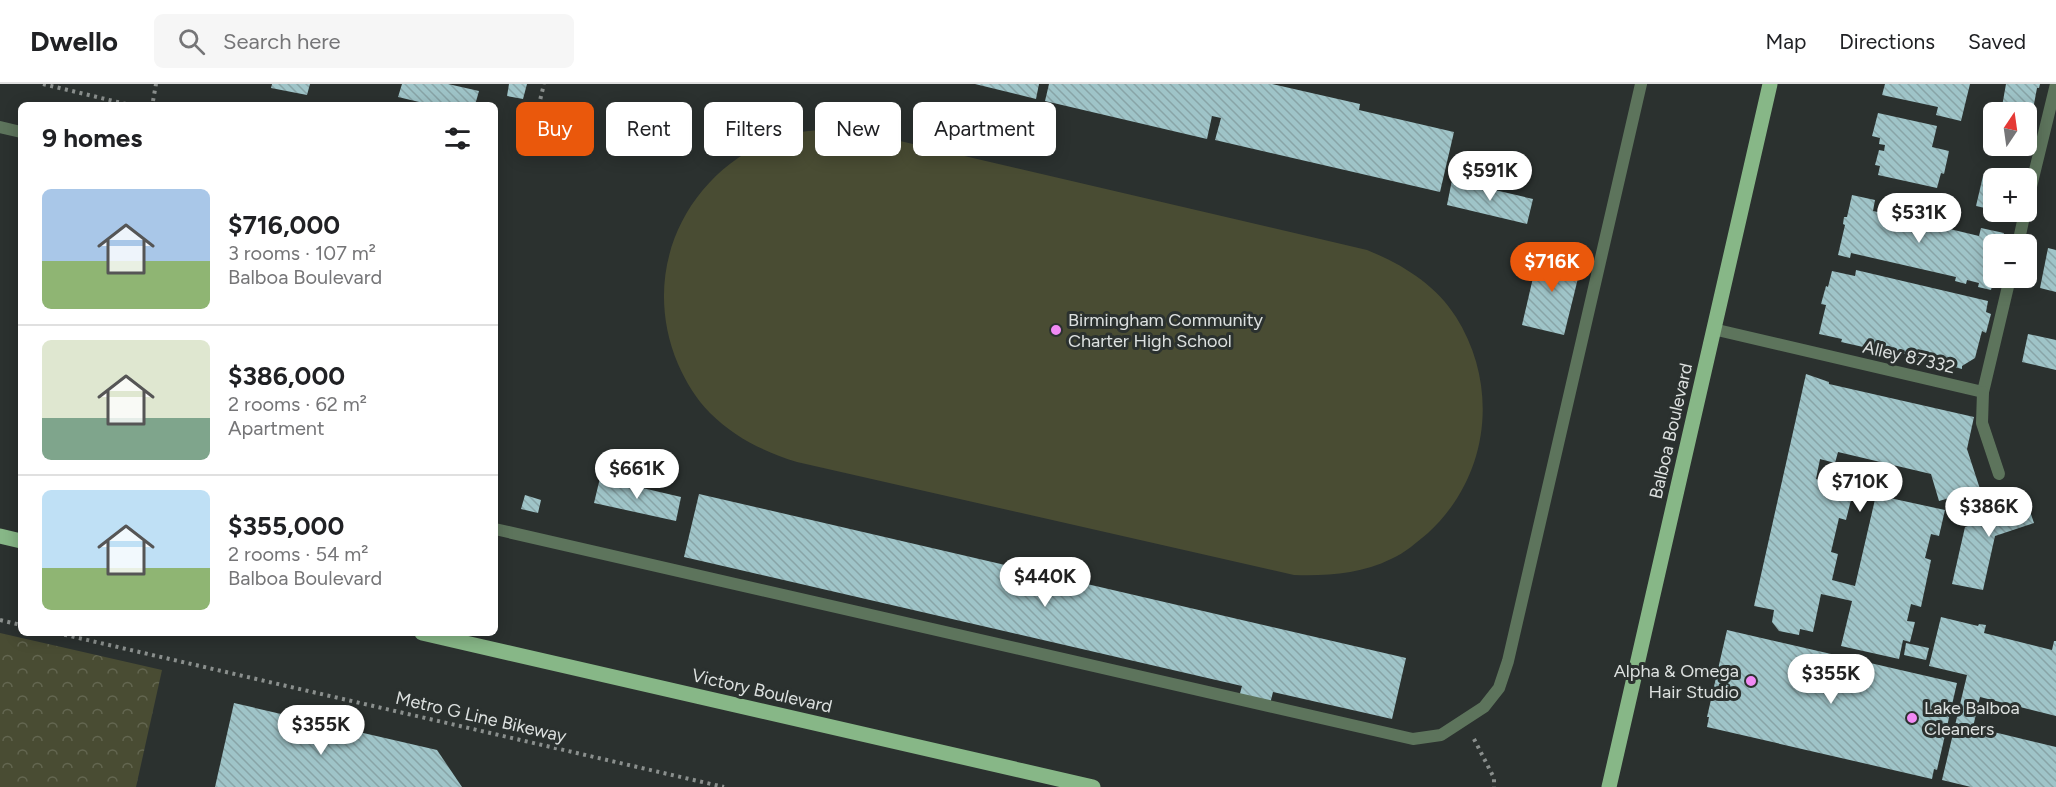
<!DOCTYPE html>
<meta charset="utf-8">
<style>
body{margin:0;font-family:Figtree,sans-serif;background:#f6f6f6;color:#202124;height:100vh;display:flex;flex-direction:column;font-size:22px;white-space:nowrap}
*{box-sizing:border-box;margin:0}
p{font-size:20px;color:#757577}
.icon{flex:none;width:33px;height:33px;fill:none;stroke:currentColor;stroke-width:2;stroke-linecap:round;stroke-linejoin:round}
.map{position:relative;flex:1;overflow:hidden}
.panel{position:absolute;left:18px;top:18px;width:480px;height:534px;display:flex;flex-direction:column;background:#fff;border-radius:9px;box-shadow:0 3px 15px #0003}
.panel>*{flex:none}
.hud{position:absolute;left:516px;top:18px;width:570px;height:54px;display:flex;gap:12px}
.needle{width:39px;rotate:13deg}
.controls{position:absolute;left:1983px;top:18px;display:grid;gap:12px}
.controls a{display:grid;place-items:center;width:54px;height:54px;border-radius:9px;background:#fff;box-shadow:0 3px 15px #0003;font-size:30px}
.price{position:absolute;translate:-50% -51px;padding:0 14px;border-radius:21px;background:#fff;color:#222;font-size:20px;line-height:39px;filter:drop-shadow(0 2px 3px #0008)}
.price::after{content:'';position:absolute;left:50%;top:36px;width:18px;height:14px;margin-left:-9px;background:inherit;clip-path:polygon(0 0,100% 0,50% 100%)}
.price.selected{background:#ea580c;color:#fff}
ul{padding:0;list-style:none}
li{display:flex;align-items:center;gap:18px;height:150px;padding:0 24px}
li+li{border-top:2px solid #e0e0e0}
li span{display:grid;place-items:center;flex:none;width:168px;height:120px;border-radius:9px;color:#555}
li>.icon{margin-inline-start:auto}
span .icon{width:72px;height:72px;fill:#fffc;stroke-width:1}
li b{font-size:26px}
h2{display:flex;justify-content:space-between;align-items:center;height:72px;padding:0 24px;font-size:26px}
.chip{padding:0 21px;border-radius:9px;background:#fff;box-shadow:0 3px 15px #0003;font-size:21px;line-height:54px}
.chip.selected{background:#ea580c;color:#fff}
header{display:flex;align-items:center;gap:36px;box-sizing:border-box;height:84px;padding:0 30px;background:#fff;border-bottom:2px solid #e0e0e0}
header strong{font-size:28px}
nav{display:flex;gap:33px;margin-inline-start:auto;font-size:21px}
.search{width:420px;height:54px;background:#f6f6f6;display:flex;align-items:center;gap:15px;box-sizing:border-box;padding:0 21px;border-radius:9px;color:#757577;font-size:22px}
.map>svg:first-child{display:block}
.park{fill:url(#park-crowns)}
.garden{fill:#494c33}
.building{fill:url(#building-back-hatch)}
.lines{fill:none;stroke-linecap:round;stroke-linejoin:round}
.path{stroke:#8a8f8d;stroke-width:4;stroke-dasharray:3 4.5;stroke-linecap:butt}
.service{stroke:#5d745c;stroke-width:12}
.primary{stroke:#87b787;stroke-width:15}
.poi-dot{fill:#f18af4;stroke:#2b312f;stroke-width:2}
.labels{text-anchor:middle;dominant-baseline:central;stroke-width:6;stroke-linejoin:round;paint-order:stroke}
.poi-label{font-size:18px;fill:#dde1e0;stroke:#2b312f;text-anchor:start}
.street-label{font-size:18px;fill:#dde1e0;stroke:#2b312f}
</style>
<header>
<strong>Dwello</strong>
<div class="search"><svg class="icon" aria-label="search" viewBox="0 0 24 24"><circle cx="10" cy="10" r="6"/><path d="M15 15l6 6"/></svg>Search here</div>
<nav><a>Map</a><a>Directions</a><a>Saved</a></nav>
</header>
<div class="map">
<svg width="2056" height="703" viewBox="0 0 2056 703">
<defs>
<pattern id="park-crowns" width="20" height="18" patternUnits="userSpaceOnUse" patternTransform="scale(1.5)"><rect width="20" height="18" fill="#494c33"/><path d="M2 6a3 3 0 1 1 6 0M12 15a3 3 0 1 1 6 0" fill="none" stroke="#636650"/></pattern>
<pattern id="building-back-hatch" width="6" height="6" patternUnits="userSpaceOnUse" patternTransform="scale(1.5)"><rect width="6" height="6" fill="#9fc4c8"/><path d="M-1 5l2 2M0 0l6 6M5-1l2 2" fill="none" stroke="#88a4a7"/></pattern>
</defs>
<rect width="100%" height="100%" fill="#2b312f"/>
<path class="park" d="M0 549 162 586 136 703H0Z"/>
<path class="garden" d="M829 45 851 46 870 50 1367 166C1402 180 1436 201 1456 233 1500 303 1489 393 1428 449 1417 458 1405 469 1391 475 1361 490 1327 492 1294 491L797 378C765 368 735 354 710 329 696 315 686 298 678 280 640 190 682 95 770 56 788 48 809 47 829 45Z"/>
<g class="building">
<path d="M272 0H310L307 11 271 4Z"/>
<path d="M402 0H448L479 7 475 21H432L398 13Z"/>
<path d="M509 0H527L523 15 507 12Z"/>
<path d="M975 0H1039L1036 15Z"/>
<path d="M1049 0H1272L1360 20 1359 26 1454 48 1440 108 1215 56 1221 34 1212 32 1207 55 1045 17Z"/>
<path d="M1885 0H1970L1961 37 1936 31 1938 23 1882 11Z"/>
<path d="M2006 0H2040L2039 4H2037L2028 52 2026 28H2001Z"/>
<path d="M1878 29 1937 42 1932 63 1949 67 1944 90 1941 89 1937 104 1878 91 1880 82 1875 81 1879 66 1884 67 1885 61 1879 60 1880 54 1872 52Z"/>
<path d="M1983 92 1994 94V126L1976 122Z"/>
<path d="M1452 96 1533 115 1527 140 1447 121Z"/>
<path d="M1852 111 1875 116 1873 127 1920 137V135L1934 138 1933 141 1979 152 1981 144 2004 149 2002 160H1994V194L1991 206 1978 203 1979 199 1967 196 1966 200 1955 197 1956 193 1851 169 1850 174 1838 171 1845 141 1843 140 1844 133H1847Z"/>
<path d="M2048 164 2056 166V208L2040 204Z"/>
<path d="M1539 168 1582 178 1564 251 1522 241Z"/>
<path d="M1856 186 1988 217 1986 228 1991 230 1986 249 1982 247 1975 274 1962 282V285L1882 264 1881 267 1841 258 1842 255 1819 250 1826 221 1821 220 1826 202 1828 203 1832 187 1855 192Z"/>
<path d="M2028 250 2056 256V286L2022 278Z"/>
<path d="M1806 290 1829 298V300L1974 333 1967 365 1980 405 1939 417 1931 390 1838 368 1835 379 1820 375 1816 395 1846 402 1844 410 1852 412 1846 436 1839 434 1831 468 1838 470 1832 496 1855 502 1876 411 1945 426 1939 452 1931 450 1925 474 1931 476 1921 523 1911 520 1907 537 1915 538 1910 558 1903 556 1899 575 1841 562 1852 517 1821 510 1813 548 1800 545 1799 551 1779 547 1772 538 1774 526 1754 522Z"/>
<path d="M600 394 681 413 676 437 594 419Z"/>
<path d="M2023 407 2034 439 1995 452 1983 506 1952 500 1965 443 1989 435 1984 420Z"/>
<path d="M699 410 1406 574 1392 635 1273 608 1270 620 1239 613 1242 602 684 473Z"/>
<path d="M525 411 541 416 538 429 521 425Z"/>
<path d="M1941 533 1978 542 1979 540 1986 541 1984 549 2052 566 2054 557H2056V632L1980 613 1973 643 2056 663V703H1971L1942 696 1967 591 1929 582Z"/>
<path d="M1727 546 1957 599 1937 686 1934 685 1932 695 1707 643 1709 633H1707Z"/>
<path d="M1906 559 1929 564 1926 576 1904 571Z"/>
<path d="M234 619 437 666 462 703H215Z"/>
</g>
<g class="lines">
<g class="path">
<path d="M43 0 130 21"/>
<path d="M153 17 156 0"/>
<path d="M528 66 544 0"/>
<path d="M0 536 21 541"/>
<path d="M57 549 724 703"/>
<path d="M1474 655 1494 694V703"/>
</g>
<g class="service">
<path d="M0 43 21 48"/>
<path d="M2026 123 2056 0"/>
<path d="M2018 160 2025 128"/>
<path d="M1713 245 1983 308 2010 194"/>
<path d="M1983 308 1982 339 1999 390"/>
<path d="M495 445 1413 655 1441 651 1484 623 1499 604 1508 577 1641 0"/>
</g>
<g class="primary">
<path d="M0 452 21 457"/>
<path d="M422 549 1093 703"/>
<path d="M1609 703 1770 0"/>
</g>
</g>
<g class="poi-dot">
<circle cx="1056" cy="246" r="6"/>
<circle cx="1751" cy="597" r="6"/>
<circle cx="1912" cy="634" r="6"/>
</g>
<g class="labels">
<g class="poi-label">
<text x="1068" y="236">Birmingham Community<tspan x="1068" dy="21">Charter High School</tspan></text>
<text x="1739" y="587" text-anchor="end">Alpha &amp; Omega<tspan x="1739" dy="21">Hair Studio</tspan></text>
<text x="1924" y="624">Lake Balboa<tspan x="1924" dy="21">Cleaners</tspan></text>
</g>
<g class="street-label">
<text transform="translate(1909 273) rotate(13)">Alley 87332</text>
<text transform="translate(1671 347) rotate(-77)">Balboa Boulevard</text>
<text transform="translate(762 607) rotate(13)">Victory Boulevard</text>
<text transform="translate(481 633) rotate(13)">Metro G Line Bikeway</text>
</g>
</g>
</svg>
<div class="controls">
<a><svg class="needle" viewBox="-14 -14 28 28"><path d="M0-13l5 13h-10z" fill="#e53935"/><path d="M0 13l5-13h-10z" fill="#757577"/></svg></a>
<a>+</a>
<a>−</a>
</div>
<b class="price" style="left:1490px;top:118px">$591K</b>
<b class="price" style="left:1919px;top:160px">$531K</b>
<b class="price selected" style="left:1552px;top:209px">$716K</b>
<b class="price" style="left:637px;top:416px">$661K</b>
<b class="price" style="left:1860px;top:429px">$710K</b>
<b class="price" style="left:1989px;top:454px">$386K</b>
<b class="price" style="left:1045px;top:524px">$440K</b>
<b class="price" style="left:1831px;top:621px">$355K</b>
<b class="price" style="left:321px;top:672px">$355K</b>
<div class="hud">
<a class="chip selected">Buy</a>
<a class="chip">Rent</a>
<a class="chip">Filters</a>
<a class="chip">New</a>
<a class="chip">Apartment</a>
</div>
<section class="panel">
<h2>9 homes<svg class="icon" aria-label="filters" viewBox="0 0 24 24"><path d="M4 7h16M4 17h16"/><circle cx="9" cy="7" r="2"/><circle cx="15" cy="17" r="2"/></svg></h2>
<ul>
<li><span style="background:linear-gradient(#a9c7e8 60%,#8fb573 0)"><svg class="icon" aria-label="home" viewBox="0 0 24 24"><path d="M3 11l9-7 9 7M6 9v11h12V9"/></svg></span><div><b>$716,000</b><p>3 rooms · 107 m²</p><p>Balboa Boulevard</p></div></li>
<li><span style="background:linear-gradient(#dfe7d0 65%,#7fa58c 0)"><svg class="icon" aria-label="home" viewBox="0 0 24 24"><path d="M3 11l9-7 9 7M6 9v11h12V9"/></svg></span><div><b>$386,000</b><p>2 rooms · 62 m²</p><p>Apartment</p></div></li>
<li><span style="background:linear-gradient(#bfe0f5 65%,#8fb573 0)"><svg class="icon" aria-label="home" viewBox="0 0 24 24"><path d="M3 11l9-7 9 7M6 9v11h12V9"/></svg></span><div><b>$355,000</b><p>2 rooms · 54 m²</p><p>Balboa Boulevard</p></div></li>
</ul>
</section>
</div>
